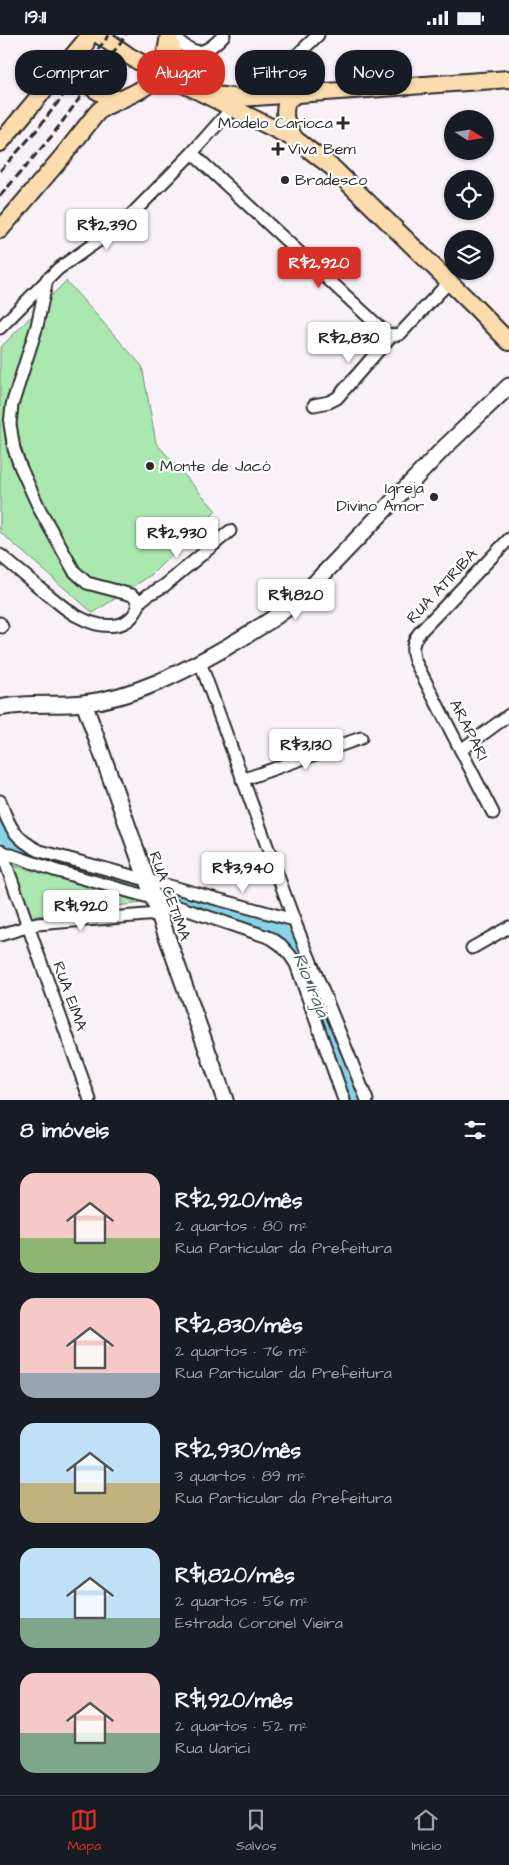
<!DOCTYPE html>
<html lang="pt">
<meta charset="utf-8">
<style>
body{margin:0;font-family:"Architects Daughter",sans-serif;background:#20242c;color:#f1f3f6;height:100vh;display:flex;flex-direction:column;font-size:19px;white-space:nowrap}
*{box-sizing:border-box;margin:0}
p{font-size:16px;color:#9ea1a6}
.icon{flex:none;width:28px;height:28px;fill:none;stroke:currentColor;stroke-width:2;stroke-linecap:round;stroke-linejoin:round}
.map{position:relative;height:1065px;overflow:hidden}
.panel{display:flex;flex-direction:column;background:#171b24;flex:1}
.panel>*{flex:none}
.top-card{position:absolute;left:15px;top:15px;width:480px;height:45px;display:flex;gap:10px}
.needle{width:32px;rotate:102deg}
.controls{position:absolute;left:444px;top:75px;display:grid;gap:10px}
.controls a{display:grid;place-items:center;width:50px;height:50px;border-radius:50%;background:#171b24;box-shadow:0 1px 4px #0004;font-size:25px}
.price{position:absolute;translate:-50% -42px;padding:0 11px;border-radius:5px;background:#fff;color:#222;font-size:16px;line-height:32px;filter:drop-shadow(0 1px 2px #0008)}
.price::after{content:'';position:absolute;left:50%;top:30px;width:15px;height:11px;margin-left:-8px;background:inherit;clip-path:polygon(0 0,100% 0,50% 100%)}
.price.selected{background:#d93025;color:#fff}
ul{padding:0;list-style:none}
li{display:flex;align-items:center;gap:15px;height:125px;padding:0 20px}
li span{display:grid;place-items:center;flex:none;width:140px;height:100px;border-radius:15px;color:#555}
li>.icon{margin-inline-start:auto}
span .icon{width:60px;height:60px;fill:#fffc;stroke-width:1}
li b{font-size:21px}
h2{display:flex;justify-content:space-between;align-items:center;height:60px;padding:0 20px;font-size:21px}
.pill{padding:0 18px;border-radius:20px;background:#171b24;box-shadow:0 1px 4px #0004;font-size:18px;line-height:45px}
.pill.selected{background:#d93025;color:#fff}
.status{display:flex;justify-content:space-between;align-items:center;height:35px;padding:0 25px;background:#171b24;direction:ltr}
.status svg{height:14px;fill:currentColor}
.tabs{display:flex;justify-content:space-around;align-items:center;height:70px;border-top:1px solid #363941;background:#171b24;font-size:14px;color:#9ea1a6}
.tabs a{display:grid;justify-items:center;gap:2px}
.tabs .selected{color:#d93025}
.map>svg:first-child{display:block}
.green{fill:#abe8af;stroke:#6b8a6d}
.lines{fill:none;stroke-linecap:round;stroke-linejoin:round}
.river{stroke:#87d4e7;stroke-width:18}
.street-casing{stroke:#2b2b2b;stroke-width:15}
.secondary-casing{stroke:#2b2b2b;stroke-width:19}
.primary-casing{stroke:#2b2b2b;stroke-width:20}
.street{stroke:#fff;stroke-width:11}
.secondary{stroke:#fff;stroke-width:15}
.primary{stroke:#fcdcac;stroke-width:16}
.rail{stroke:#2b2b2b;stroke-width:3;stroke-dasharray:8 4;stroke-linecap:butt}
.poi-dot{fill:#2b2b2b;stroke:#fff;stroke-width:2}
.labels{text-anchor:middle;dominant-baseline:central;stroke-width:4.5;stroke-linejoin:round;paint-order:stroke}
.poi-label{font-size:16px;fill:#2b2b2b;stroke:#fff;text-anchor:start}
.street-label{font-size:16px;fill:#2b2b2b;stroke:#fff}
.water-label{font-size:18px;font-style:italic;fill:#475e63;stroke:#fff}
</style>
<div class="status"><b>19:11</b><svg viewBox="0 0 49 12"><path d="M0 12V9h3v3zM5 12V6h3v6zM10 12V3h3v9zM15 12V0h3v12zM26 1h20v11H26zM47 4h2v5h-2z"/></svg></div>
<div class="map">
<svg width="509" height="1065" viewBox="0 0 509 1065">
<rect width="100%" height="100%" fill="#f9f1f8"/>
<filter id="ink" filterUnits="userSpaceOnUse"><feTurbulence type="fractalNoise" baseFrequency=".02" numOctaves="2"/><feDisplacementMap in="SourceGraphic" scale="10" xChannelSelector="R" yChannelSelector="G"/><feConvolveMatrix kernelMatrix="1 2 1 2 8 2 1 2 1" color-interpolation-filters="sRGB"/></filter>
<g filter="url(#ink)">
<g class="green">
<path d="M66 246 142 331 156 408 216 476 151 540 93 578 0 497V313Z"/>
<path d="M12 830 149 867 29 882Z"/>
</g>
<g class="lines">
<g class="river">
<path d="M0 787C6 803 20 813 35 821L144 852"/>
<path d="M166 857C199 868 265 884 290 905 295 908 298 915 302 920L341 1031 356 1065"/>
</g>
<g class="street-casing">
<g id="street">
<path d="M171 0C194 20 201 24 224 0"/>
<path d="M290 29V44L296 59"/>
<path d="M257 61 269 47 318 0"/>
<path d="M192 118 387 299 395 300 400 299 450 246"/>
<path d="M0 293 58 234 115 194 133 178 192 118 231 74"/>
<path d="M314 370 329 367 337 363 391 301"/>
<path d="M0 520C17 534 34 548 51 562 60 569 68 577 79 582 99 593 128 597 138 572L136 563 132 560 87 548 74 536 40 475 20 431 14 414 10 389 12 370 37 291 47 244"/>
<path d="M138 568 148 560 164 551 230 496"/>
<path d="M0 588 2 592"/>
<path d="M200 627 294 885"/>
<path d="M461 715 509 680"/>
<path d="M242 745 361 703"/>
<path d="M0 766C9 792 15 804 40 816L294 885 367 1065"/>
<path d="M493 778 415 626C411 615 412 607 420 597L509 504"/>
<path d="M1 815 90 1065"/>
<path d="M3 817 54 835 152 863 271 903 281 910 290 920 296 929 344 1065"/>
<path d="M0 900 37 889 158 879"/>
<path d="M472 913 509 892"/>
</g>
</g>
<g class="secondary-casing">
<g id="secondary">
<path d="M84 668 225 1065"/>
<path d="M0 673C27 667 56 671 84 668 135 662 181 638 225 613 255 595 284 579 309 554L444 413 509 351"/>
</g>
</g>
<g class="primary-casing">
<g id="primary">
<path d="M99 0 129 21 159 38 202 58 295 104 333 133 475 272 509 307"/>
<path d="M170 5 176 30 190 51"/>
<path d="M86 7C74 39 86 57 119 64"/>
<path d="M214 60 240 63 509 44"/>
<path d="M295 104C287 91 282 82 287 66L296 59"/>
<path d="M0 108 90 0"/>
<path d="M0 195 62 122 96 79 101 74C117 65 149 55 159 39 165 27 167 13 169 0"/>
</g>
</g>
<use href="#street" class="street"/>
<use href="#secondary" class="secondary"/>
<use href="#primary" class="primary"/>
<g class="rail">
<path d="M0 136 36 96 109 0"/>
<path d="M0 161 51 102 126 0"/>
</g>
</g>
</g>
<g class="poi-dot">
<path d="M340.5 80.5h5v5h5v5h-5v5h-5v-5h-5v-5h5z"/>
<path d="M275.5 106.5h5v5h5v5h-5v5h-5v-5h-5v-5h5z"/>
<circle cx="285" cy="145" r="5"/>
<circle cx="150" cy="431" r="5"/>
<circle cx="434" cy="462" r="5"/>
</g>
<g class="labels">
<g class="poi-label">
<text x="333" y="88" text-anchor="end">Modelo Carioca</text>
<text x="288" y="114">Viva Bem</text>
<text x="295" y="145">Bradesco</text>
<text x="160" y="431">Monte de Jacó</text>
<text x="424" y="453" text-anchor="end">Igreja<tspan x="424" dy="18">Divino Amor</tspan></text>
</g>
<g class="street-label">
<text transform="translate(442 551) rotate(-47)">RUA ATIRIBA</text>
<text transform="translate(469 695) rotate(63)">ARAPARI</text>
<text transform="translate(170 861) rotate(70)">RUA CETIMA</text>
<text transform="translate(70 961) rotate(70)">RUA EIMA</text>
</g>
<g class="water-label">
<text transform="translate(311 950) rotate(68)">Rio Irajá</text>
</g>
</g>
</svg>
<div class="controls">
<a><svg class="needle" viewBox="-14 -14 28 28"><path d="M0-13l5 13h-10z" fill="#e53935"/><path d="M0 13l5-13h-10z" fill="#9ea1a6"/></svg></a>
<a><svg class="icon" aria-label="locate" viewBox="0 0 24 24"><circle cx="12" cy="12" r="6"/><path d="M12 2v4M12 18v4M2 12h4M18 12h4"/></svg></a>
<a><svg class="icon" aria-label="layers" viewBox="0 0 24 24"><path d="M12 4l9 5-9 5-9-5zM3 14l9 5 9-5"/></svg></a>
</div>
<b class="price" style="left:107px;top:216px">R$2,390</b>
<b class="price selected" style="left:319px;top:254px">R$2,920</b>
<b class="price" style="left:349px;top:329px">R$2,830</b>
<b class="price" style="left:177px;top:524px">R$2,930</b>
<b class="price" style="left:296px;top:586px">R$1,820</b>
<b class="price" style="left:306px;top:736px">R$3,130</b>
<b class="price" style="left:243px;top:859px">R$3,940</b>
<b class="price" style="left:81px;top:897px">R$1,920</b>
<div class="top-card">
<a class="pill">Comprar</a>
<a class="pill selected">Alugar</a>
<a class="pill">Filtros</a>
<a class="pill">Novo</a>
</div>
</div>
<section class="panel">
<h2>8 imóveis<svg class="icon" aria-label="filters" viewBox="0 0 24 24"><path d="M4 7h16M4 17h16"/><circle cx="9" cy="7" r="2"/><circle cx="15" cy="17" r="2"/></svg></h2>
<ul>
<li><span style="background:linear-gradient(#f6c9c9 65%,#8fb573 0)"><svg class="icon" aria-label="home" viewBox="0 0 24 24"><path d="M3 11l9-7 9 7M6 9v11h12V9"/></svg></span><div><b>R$2,920/mês</b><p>2 quartos · 80 m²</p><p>Rua Particular da Prefeitura</p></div></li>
<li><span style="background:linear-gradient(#f6c9c9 75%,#9aa5b1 0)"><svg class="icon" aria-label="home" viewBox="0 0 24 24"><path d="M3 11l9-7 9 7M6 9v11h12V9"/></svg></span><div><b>R$2,830/mês</b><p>2 quartos · 76 m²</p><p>Rua Particular da Prefeitura</p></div></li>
<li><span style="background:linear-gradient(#bfe0f5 60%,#c2b280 0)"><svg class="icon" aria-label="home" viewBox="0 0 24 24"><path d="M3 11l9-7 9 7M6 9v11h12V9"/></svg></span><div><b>R$2,930/mês</b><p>3 quartos · 89 m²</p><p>Rua Particular da Prefeitura</p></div></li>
<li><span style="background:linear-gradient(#bfe0f5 70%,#7fa58c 0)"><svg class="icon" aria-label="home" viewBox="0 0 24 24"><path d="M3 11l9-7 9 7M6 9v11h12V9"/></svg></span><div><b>R$1,820/mês</b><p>2 quartos · 56 m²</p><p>Estrada Coronel Vieira</p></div></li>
<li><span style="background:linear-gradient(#f6c9c9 60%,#7fa58c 0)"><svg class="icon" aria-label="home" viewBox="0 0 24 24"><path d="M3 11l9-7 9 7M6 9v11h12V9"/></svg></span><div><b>R$1,920/mês</b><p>2 quartos · 52 m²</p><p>Rua Uarici</p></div></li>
</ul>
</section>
<nav class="tabs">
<a class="selected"><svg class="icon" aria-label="map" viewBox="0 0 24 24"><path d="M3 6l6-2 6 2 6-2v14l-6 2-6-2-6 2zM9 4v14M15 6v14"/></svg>Mapa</a>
<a><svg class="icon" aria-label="saved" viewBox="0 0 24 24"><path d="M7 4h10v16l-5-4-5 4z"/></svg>Salvos</a>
<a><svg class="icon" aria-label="home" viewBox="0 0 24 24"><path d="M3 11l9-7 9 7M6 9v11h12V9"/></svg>Início</a>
</nav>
